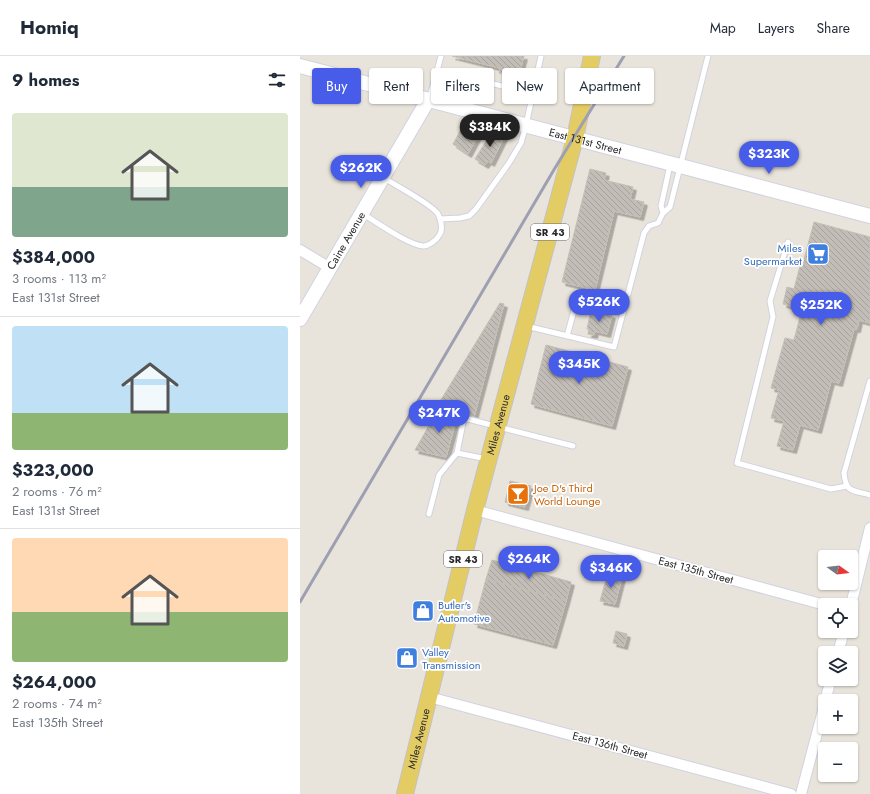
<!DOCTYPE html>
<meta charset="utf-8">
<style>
body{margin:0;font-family:Jost,sans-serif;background:#f2f2f3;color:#1f2937;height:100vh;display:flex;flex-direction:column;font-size:15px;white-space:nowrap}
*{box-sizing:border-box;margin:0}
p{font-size:13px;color:#747a83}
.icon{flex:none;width:22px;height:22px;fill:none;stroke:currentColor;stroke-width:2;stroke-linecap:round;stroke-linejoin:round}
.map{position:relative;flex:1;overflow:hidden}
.panel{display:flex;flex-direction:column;background:#fff;width:300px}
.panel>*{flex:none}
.hud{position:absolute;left:12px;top:12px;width:380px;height:36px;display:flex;gap:8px}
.needle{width:26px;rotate:105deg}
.buttons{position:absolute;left:518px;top:494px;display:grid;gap:8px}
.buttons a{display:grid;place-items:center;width:40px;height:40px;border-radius:4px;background:#fff;box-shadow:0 1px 3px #0004;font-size:20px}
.price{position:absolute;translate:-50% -34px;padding:0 9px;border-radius:14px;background:#475de9;color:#fff;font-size:13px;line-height:26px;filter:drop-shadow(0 1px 2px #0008)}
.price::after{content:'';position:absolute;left:50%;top:24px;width:12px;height:9px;margin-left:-6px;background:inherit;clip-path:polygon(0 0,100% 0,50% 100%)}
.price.selected{background:#222;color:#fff}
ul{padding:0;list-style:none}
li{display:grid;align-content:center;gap:8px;height:212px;padding:0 12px}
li+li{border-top:1px solid #e0e1e3}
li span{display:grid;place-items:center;height:124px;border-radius:4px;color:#555}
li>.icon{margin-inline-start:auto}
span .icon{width:72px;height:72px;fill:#fffc;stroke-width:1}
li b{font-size:17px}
h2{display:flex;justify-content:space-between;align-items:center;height:48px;padding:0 12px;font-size:17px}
.chip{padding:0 14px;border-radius:4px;background:#fff;box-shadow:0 1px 3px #0004;font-size:14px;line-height:36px}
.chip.selected{background:#475de9;color:#fff}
header{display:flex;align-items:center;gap:24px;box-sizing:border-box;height:56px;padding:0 20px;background:#fff;border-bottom:1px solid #e0e1e3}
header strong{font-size:19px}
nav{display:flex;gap:22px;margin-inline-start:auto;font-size:14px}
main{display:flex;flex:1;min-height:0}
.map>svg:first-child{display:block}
.building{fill:url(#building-back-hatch);stroke:#c4bfb5;filter:url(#shadow)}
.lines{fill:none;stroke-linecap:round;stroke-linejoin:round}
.lane-casing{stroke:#d0d2e0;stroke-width:7}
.street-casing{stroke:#d0d2e0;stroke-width:12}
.secondary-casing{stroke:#d0d2e0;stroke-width:16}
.primary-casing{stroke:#c3c3c3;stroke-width:18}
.lane{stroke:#fff;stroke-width:5}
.street{stroke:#fff;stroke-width:10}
.secondary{stroke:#fff;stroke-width:14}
.primary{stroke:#e4cc65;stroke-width:16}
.rail{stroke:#9ea0b1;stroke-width:3}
.labels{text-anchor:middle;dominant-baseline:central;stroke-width:3.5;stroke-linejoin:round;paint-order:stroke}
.shield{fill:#fff;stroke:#686868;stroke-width:1}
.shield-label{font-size:10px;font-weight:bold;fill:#282828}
.street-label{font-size:11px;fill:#282828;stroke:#fff}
.shop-label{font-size:11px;fill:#366cbe;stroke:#fff;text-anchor:start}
.food-label{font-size:11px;fill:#c56008;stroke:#fff;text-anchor:start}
</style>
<header>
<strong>Homiq</strong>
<nav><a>Map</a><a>Layers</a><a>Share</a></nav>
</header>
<main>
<section class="panel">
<h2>9 homes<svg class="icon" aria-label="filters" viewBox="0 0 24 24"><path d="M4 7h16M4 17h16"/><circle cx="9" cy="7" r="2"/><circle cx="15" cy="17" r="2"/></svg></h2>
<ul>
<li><span style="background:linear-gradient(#dfe7d0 60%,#7fa58c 0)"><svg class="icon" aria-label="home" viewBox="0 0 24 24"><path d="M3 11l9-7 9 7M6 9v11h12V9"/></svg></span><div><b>$384,000</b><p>3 rooms · 113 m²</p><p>East 131st Street</p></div></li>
<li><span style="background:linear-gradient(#bfe0f5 70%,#8fb573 0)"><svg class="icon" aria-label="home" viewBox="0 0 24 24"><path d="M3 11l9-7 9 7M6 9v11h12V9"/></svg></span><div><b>$323,000</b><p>2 rooms · 76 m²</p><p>East 131st Street</p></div></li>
<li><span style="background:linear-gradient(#ffd9b3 60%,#8fb573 0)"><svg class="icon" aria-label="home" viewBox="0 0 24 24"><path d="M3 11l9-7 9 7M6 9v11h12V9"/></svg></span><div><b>$264,000</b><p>2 rooms · 74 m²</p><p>East 135th Street</p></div></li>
</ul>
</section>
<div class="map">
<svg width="570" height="738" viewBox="0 0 570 738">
<defs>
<pattern id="building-back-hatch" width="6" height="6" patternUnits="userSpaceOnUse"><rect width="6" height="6" fill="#c2bdb7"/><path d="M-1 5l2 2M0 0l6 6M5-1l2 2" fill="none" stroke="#a7a29d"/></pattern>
<filter id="shadow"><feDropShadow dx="3.5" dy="3.5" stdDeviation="0" flood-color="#0004"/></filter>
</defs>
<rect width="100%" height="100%" fill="#e9e4db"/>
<g class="building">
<path d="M152 0H224L218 22 199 17 200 12Z"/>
<path d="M164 68 182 72 168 98 153 88Z"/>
<path d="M192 76 205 79 191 107 188 105 185 109 175 103Z"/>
<path d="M290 113 306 117 304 124 333 131 330 143 344 146 340 161 314 155 295 234 262 226Z"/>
<path d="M514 166 570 181V267L559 264 557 273H554L539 327 531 325 518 374 500 369 493 394 477 390 484 365 471 362 479 334 471 332 485 282 494 284 502 253 483 248 487 231 494 233 500 210 502 211Z"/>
<path d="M200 247 204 248 174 361 136 352Z"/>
<path d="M291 254 312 259 307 278 295 275 294 279 288 278 289 273H287Z"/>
<path d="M246 289 328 311 312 370 231 348Z"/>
<path d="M139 352 158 357 146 401 115 394Z"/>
<path d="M210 425 231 430 225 451 205 446Z"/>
<path d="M192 504 271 526 266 545 186 523Z"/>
<path d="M308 517 322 521 315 548 300 545Z"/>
<path d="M186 523 266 545 253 589 174 568Z"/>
<path d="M316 575 327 578 324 590 313 587Z"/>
</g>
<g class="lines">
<g class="lane-casing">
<g id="lane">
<path d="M137 15 141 0"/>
<path d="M129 44 137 15 233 37"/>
<path d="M370 109 361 150 363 157 370 151 408 0"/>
<path d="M63 158C78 167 107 188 123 190 129 190 137 184 140 178 143 173 141 163 138 158 133 149 95 129 84 122"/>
<path d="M140 163 160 162 169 160 176 153 209 107 221 87 226 69 241 0"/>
<path d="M488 186 470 245 473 261 437 407 531 433 547 430"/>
<path d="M328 238 344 177 349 170 358 167 363 157"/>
<path d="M226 270 314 291 324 253 278 240 267 280"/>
<path d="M570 325 544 417C546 437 552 434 570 439"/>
<path d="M187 403 157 397 164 362 273 390"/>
<path d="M129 458 139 419 157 397"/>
</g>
</g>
<g class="street-casing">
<g id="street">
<path d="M0 194 30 212"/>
<path d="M175 454 525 549"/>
<path d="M551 549 570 472"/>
<path d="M538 597 544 575"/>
<path d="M129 641 491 738"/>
<path d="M525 645 531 623"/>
<path d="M501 738 525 647"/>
</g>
</g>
<g class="secondary-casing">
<g id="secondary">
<path id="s1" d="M0 10 570 160"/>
<path id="s2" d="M0 263 128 44"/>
</g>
</g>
<g class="primary-casing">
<g id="primary">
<path id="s3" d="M105 738 175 454 275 82 292 0"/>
</g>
</g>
<use href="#lane" class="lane"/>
<use href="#street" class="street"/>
<use href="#secondary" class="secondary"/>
<use href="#primary" class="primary"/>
<path class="rail" d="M0 546 255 112 324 0"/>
</g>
<defs>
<g id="supermarket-square" transform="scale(1.15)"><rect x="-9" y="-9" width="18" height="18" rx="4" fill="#3f7fe0" stroke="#fff"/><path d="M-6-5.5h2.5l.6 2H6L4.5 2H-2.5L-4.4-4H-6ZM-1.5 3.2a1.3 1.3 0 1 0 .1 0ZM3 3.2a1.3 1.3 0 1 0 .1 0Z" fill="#fff"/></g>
<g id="bar-square" transform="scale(1.15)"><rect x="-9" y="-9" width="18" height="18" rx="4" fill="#e8710a" stroke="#fff"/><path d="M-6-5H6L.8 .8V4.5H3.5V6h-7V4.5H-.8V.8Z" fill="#fff"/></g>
<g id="shop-square" transform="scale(1.15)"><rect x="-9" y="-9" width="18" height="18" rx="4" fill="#3f7fe0" stroke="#fff"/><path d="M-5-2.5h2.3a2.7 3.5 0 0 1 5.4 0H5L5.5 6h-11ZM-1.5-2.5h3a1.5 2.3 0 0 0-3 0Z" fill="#fff"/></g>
</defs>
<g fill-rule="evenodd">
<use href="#supermarket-square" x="518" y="198"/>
<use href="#bar-square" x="218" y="438"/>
<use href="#shop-square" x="123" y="555"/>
<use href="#shop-square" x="107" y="602"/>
</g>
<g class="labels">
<g class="shield">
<rect x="231" y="168" width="38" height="16" rx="3"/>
<rect x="144" y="495" width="38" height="16" rx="3"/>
</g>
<g class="shield-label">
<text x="250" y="176">SR 43</text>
<text x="163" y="503">SR 43</text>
</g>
<g class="street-label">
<text stroke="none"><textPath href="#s1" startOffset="295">East 131st Street</textPath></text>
<text stroke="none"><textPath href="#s2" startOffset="91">Caine Avenue</textPath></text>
<text stroke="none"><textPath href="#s3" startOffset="381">Miles Avenue</textPath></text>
<text transform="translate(396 514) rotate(15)">East 135th Street</text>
<text stroke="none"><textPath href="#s3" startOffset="57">Miles Avenue</textPath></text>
<text transform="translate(310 689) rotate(15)">East 136th Street</text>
</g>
<g class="shop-label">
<text x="502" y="192" text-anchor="end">Miles<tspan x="502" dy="13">Supermarket</tspan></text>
<text x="138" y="549">Butler's<tspan x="138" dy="13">Automotive</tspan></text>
<text x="122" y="596">Valley<tspan x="122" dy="13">Transmission</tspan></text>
</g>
<g class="food-label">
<text x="234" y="432">Joe D's Third<tspan x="234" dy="13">World Lounge</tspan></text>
</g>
</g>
</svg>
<div class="buttons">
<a><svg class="needle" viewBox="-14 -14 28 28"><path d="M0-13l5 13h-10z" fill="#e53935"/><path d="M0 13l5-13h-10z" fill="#747a83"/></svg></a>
<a><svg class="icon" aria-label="locate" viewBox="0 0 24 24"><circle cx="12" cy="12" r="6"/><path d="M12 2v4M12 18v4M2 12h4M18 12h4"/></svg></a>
<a><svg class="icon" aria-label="layers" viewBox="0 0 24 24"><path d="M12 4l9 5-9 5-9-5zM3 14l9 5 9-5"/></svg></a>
<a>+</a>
<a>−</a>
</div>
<b class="price selected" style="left:190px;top:92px">$384K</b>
<b class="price" style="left:469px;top:119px">$323K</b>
<b class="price" style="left:61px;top:133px">$262K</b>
<b class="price" style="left:299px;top:267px">$526K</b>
<b class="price" style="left:521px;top:270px">$252K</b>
<b class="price" style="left:279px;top:329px">$345K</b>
<b class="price" style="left:139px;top:378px">$247K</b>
<b class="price" style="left:229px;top:524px">$264K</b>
<b class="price" style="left:311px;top:533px">$346K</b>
<div class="hud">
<a class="chip selected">Buy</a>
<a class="chip">Rent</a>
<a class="chip">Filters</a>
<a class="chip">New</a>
<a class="chip">Apartment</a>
</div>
</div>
</main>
